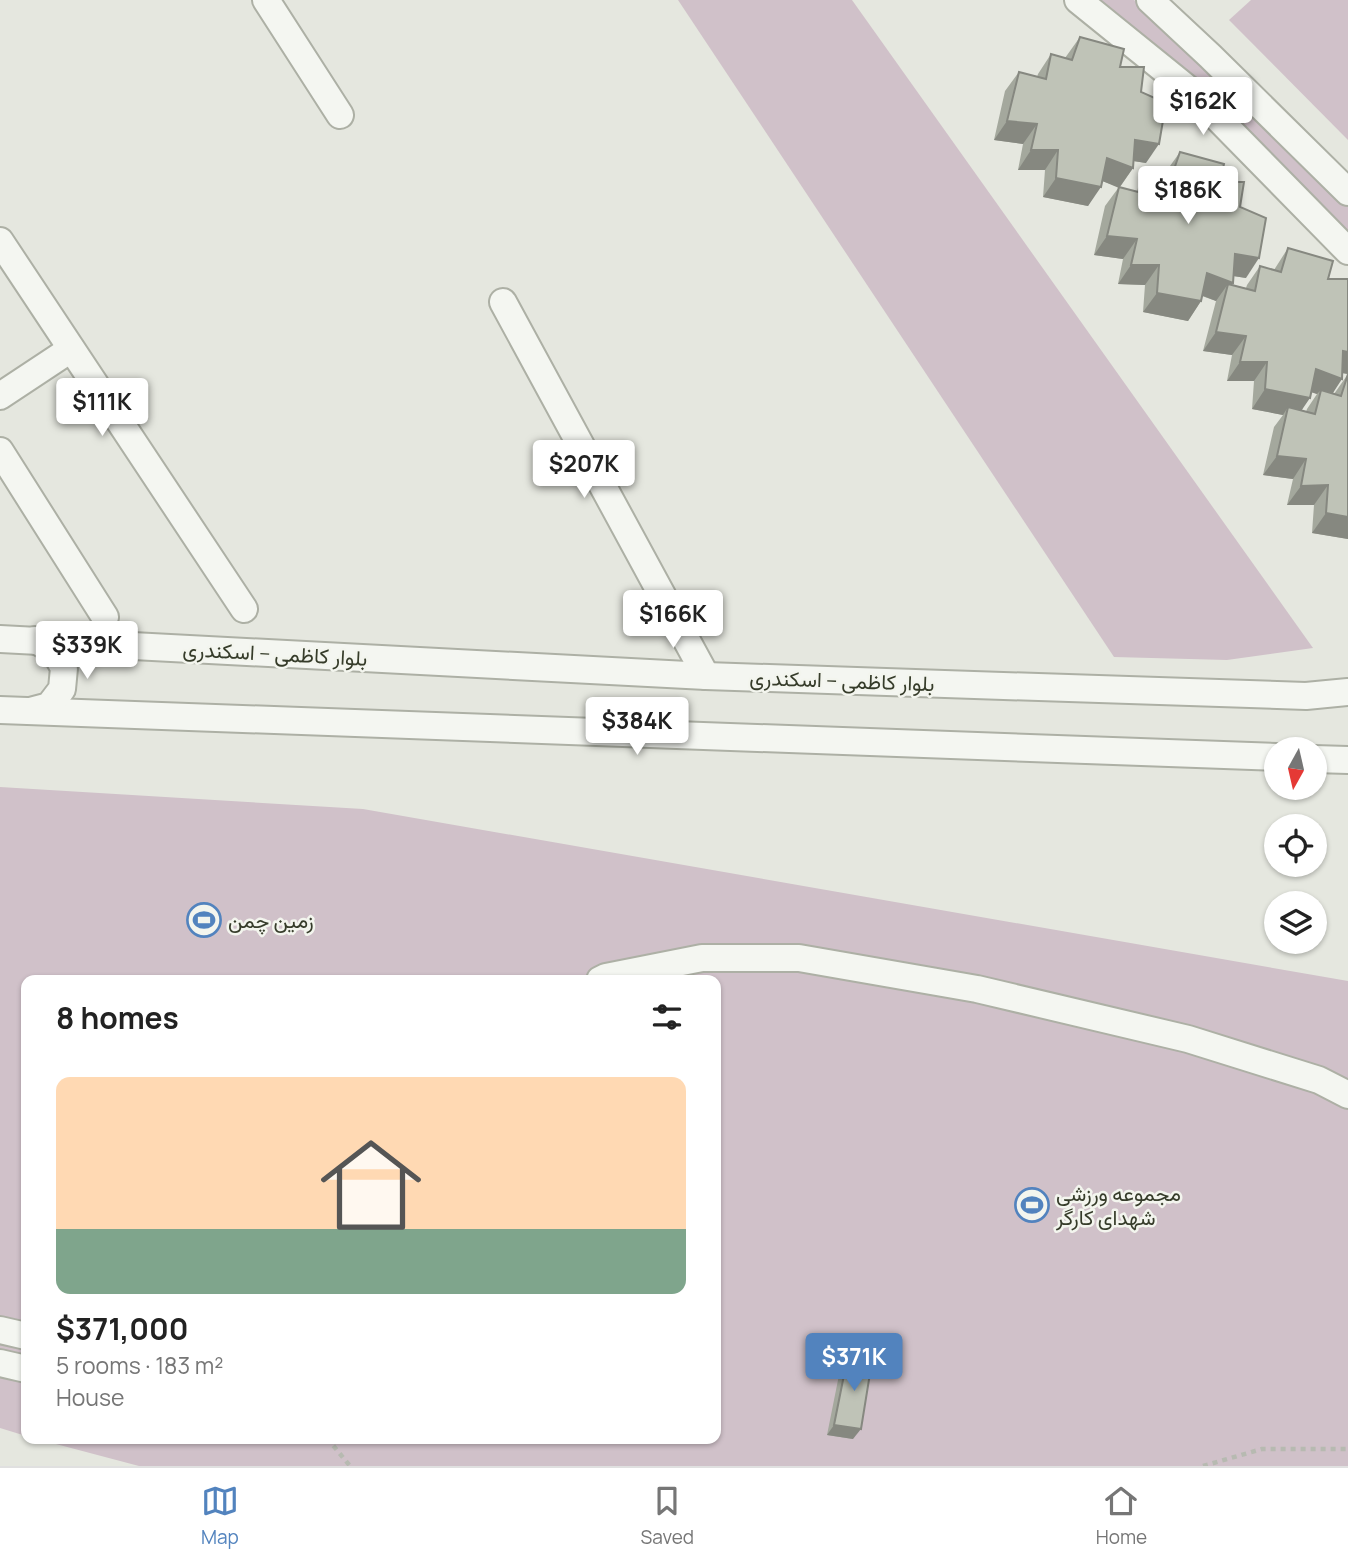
<!DOCTYPE html>
<meta charset="utf-8">
<style>
body{margin:0;font-family:Manrope,Vazirmatn,sans-serif;background:#f6f6f6;color:#222;height:100vh;display:flex;flex-direction:column;font-size:26px;white-space:nowrap}
*{box-sizing:border-box;margin:0}
p{font-size:23px;color:#767676}
.icon{flex:none;width:38px;height:38px;fill:none;stroke:currentColor;stroke-width:2;stroke-linecap:round;stroke-linejoin:round}
.map{position:relative;flex:1;overflow:hidden}
.side{position:absolute;left:21px;top:975px;width:700px;height:469px;display:flex;flex-direction:column;background:#fff;border-radius:14px;box-shadow:0 2px 5px #0004}
.side>*{flex:none}
.needle{width:46px;rotate:188deg}
.controls{position:absolute;left:1264px;top:737px;display:grid;gap:14px}
.controls a{display:grid;place-items:center;width:63px;height:63px;border-radius:50%;background:#fff;box-shadow:0 2px 5px #0004;font-size:35px}
.price{position:absolute;translate:-50% -60px;padding:0 16px;border-radius:7px;background:#fff;color:#222;font-size:23px;line-height:46px;filter:drop-shadow(0 2px 4px #0008)}
.price::after{content:'';position:absolute;left:50%;top:42px;width:21px;height:16px;margin-left:-10px;background:inherit;clip-path:polygon(0 0,100% 0,50% 100%)}
.price.active{background:#5283be;color:#fff}
ul{padding:0;list-style:none}
li{display:grid;align-content:center;gap:14px;height:371px;padding:0 35px}
li span{display:grid;place-items:center;height:217px;border-radius:14px;color:#555}
li>.icon{margin-inline-start:auto}
span .icon{width:126px;height:126px;fill:#fffc;stroke-width:1}
li b{font-size:30px}
h2{display:flex;justify-content:space-between;align-items:center;height:84px;padding:0 35px;font-size:30px}
.tab-bar{display:flex;justify-content:space-around;align-items:center;height:98px;border-top:2px solid #e0e0e0;background:#fff;font-size:19px;color:#767676}
.tab-bar a{display:grid;justify-items:center;gap:4px}
.tab-bar .active{color:#5283be}
.map>svg:first-child{display:block}
.green{fill:#d0c1c9}
.lines{fill:none;stroke-linecap:round;stroke-linejoin:round}
.minor-casing{stroke:#adb0a5;stroke-width:30}
.path{stroke:#b7bab1;stroke-width:4.5;stroke-dasharray:5 5;stroke-linecap:butt}
.minor{stroke:#f4f6f1;stroke-width:26}
.wall{fill:#a4a89d;fill-rule:evenodd}
.shaded-wall{fill:#868880}
.building{fill:#bfc3b7;stroke:#868880;stroke-width:2}
.labels{text-anchor:middle;dominant-baseline:central;stroke-width:5;stroke-linejoin:round;paint-order:stroke}
.street-label{font-size:21px;fill:#363c2a;stroke:#f3f5ee}
.poi-label{font-size:21px;fill:#363c2a;stroke:#f3f5ee;text-anchor:start}
</style>
<div class="map">
<svg width="1348" height="1466" viewBox="0 0 1348 1466">
<rect width="100%" height="100%" fill="#e5e7df"/>
<g class="green">
<path d="M678 0H852L1313 648 1227 660 1114 657Z"/>
<path d="M1093 0H1134L1208 70 1348 207V238Z"/>
<path d="M1251 0H1348V140L1229 20Z"/>
<path d="M0 787 363 809 1348 981V1466H139L37 1439 716 1438V980H26V1436L0 1428Z"/>
</g>
<g class="lines">
<g class="minor-casing">
<g id="minor">
<path d="M266 0 340 115"/>
<path d="M1078 0 1193 93 1348 251"/>
<path d="M1150 0 1210 56 1348 192"/>
<path d="M0 241 244 609"/>
<path d="M503 302 706 676"/>
<path d="M0 396 71 349"/>
<path d="M0 451 105 617"/>
<path d="M0 639 706 676 1306 696 1348 692"/>
<path d="M0 710 1276 757"/>
<path d="M30 711 49 706 62 689 64 668 54 650 35 640"/>
<path d="M1314 759 1348 760"/>
<path d="M600 980 606 977 702 958H799L977 989 1188 1039 1319 1080 1348 1095"/>
<path d="M0 1330 26 1336"/>
<path d="M0 1363 26 1369"/>
</g>
</g>
<g class="path">
<path d="M327 1438 350 1466"/>
<path d="M1203 1466 1262 1449H1348"/>
</g>
<use href="#minor" class="minor"/>
</g>
<g class="wall">
<path d="M1080 37 1120 67 1141 92 1146 163 1133 161V168L1120 187 1137 192 1138 188 1151 169 1165 173 1180 152 1220 182 1240 207 1246 278 1233 276 1232 285 1246 288 1247 285 1260 266 1274 270 1288 248 1328 279H1348V539L1312 533 1314 505H1287L1293 479 1263 475 1274 427 1283 415 1252 409 1254 381H1227L1232 355 1203 351 1216 301 1202 296 1201 301 1188 321 1143 312 1145 285 1118 284 1123 259 1094 255 1105 206 1119 187 1102 181 1088 206 1043 197 1045 170H1018L1023 144 994 140 1005 91 1019 72 1037 77 1038 74 1051 54 1065 58ZM1342 373 1348 374 1334 394 1333 393ZM1311 392 1317 394 1307 409 1306 412 1301 411Z"/>
<path d="M848 1355 853 1439 827 1435 841 1365Z"/>
</g>
<g class="shaded-wall">
<path d="M1007 121 1037 124 1023 144 994 140Z"/>
<path d="M1135 140 1159 144 1146 163 1121 159Z"/>
<path d="M1031 150H1058L1045 170H1018Z"/>
<path d="M1107 158 1133 168 1119 188 1093 177Z"/>
<path d="M1056 178 1101 187 1088 206 1043 197Z"/>
<path d="M1107 236 1137 239 1123 259 1094 255Z"/>
<path d="M1235 254 1259 258 1246 278 1221 274Z"/>
<path d="M1131 265H1159L1145 285 1118 284Z"/>
<path d="M1207 273 1233 283 1226 293 1228 284 1216 301 1193 292Z"/>
<path d="M1157 293 1201 301 1188 321 1143 312Z"/>
<path d="M1216 332 1246 336 1232 355 1203 351Z"/>
<path d="M1343 351 1348 352V374L1330 371Z"/>
<path d="M1240 362H1267L1254 381H1227Z"/>
<path d="M1316 369 1342 379 1329 399 1321 390 1317 394 1302 389Z"/>
<path d="M1265 389 1310 398 1297 417 1288 407 1283 415 1252 409Z"/>
<path d="M1277 456 1306 459 1293 479 1263 475Z"/>
<path d="M1328 485 1314 505H1287L1301 486Z"/>
<path d="M1326 513 1348 517V539L1312 533Z"/>
<path d="M834 1425 861 1429 853 1439 827 1435Z"/>
</g>
<g class="building">
<path d="M1080 37 1124 49 1120 67H1144L1141 92 1166 103 1159 144 1135 140 1133 168 1107 158 1101 187 1056 178 1058 150H1031L1037 124 1007 121 1019 72 1046 79 1051 54 1072 60Z"/>
<path d="M1180 152 1224 164 1220 182H1244L1240 207 1266 218 1259 258 1235 254 1233 283 1207 273 1201 301 1157 293 1159 265H1131L1137 239 1107 236 1119 187 1146 194 1151 169 1172 175Z"/>
<path d="M1288 248 1333 261 1328 279H1348V352L1343 351 1342 379 1316 369 1310 398 1265 389 1267 362H1240L1246 336 1216 332 1228 284 1255 291 1260 266 1281 272Z"/>
<path d="M1348 374V517L1326 513 1328 485 1301 486 1306 459 1277 456 1288 407 1315 414 1321 390 1341 396Z"/>
<path d="M848 1355 872 1361 861 1429 834 1425Z"/>
</g>
<defs>
<g id="stadium-ring" transform="scale(1.75)"><circle r="9.5" fill="#f3f5ee" stroke="#5283be" stroke-width="1.5"/><path d="M0-5a6.5 5 0 1 0 0 10a6.5 5 0 1 0 0-10ZM-3.5-1.8h7v3.6h-7Z" fill="#5283be"/></g>
</defs>
<g fill-rule="evenodd">
<use href="#stadium-ring" x="204" y="920"/>
<use href="#stadium-ring" x="1032" y="1205"/>
</g>
<g class="labels">
<g class="street-label">
<text transform="translate(275 653) rotate(3)">بلوار کاظمی -- اسکندری</text>
<text transform="translate(842 680) rotate(2)">بلوار کاظمی -- اسکندری</text>
</g>
<g class="poi-label">
<text x="228" y="920">زمین چمن</text>
<text x="1056" y="1193">مجموعه ورزشی<tspan x="1056" dy="24">شهدای کارگر</tspan></text>
</g>
</g>
</svg>
<div class="controls">
<a><svg class="needle" viewBox="-14 -14 28 28"><path d="M0-13l5 13h-10z" fill="#e53935"/><path d="M0 13l5-13h-10z" fill="#767676"/></svg></a>
<a><svg class="icon" aria-label="locate" viewBox="0 0 24 24"><circle cx="12" cy="12" r="6"/><path d="M12 2v4M12 18v4M2 12h4M18 12h4"/></svg></a>
<a><svg class="icon" aria-label="layers" viewBox="0 0 24 24"><path d="M12 4l9 5-9 5-9-5zM3 14l9 5 9-5"/></svg></a>
</div>
<b class="price" style="left:1203px;top:137px">$162K</b>
<b class="price" style="left:1188px;top:226px">$186K</b>
<b class="price" style="left:102px;top:438px">$111K</b>
<b class="price" style="left:584px;top:500px">$207K</b>
<b class="price" style="left:673px;top:650px">$166K</b>
<b class="price" style="left:87px;top:681px">$339K</b>
<b class="price" style="left:637px;top:757px">$384K</b>
<b class="price active" style="left:854px;top:1393px">$371K</b>
<section class="side">
<h2>8 homes<svg class="icon" aria-label="filters" viewBox="0 0 24 24"><path d="M4 7h16M4 17h16"/><circle cx="9" cy="7" r="2"/><circle cx="15" cy="17" r="2"/></svg></h2>
<ul>
<li><span style="background:linear-gradient(#ffd9b3 70%,#7fa58c 0)"><svg class="icon" aria-label="home" viewBox="0 0 24 24"><path d="M3 11l9-7 9 7M6 9v11h12V9"/></svg></span><div><b>$371,000</b><p>5 rooms · 183 m²</p><p>House</p></div></li>
</ul>
</section>
</div>
<nav class="tab-bar">
<a class="active"><svg class="icon" aria-label="map" viewBox="0 0 24 24"><path d="M3 6l6-2 6 2 6-2v14l-6 2-6-2-6 2zM9 4v14M15 6v14"/></svg>Map</a>
<a><svg class="icon" aria-label="saved" viewBox="0 0 24 24"><path d="M7 4h10v16l-5-4-5 4z"/></svg>Saved</a>
<a><svg class="icon" aria-label="home" viewBox="0 0 24 24"><path d="M3 11l9-7 9 7M6 9v11h12V9"/></svg>Home</a>
</nav>
